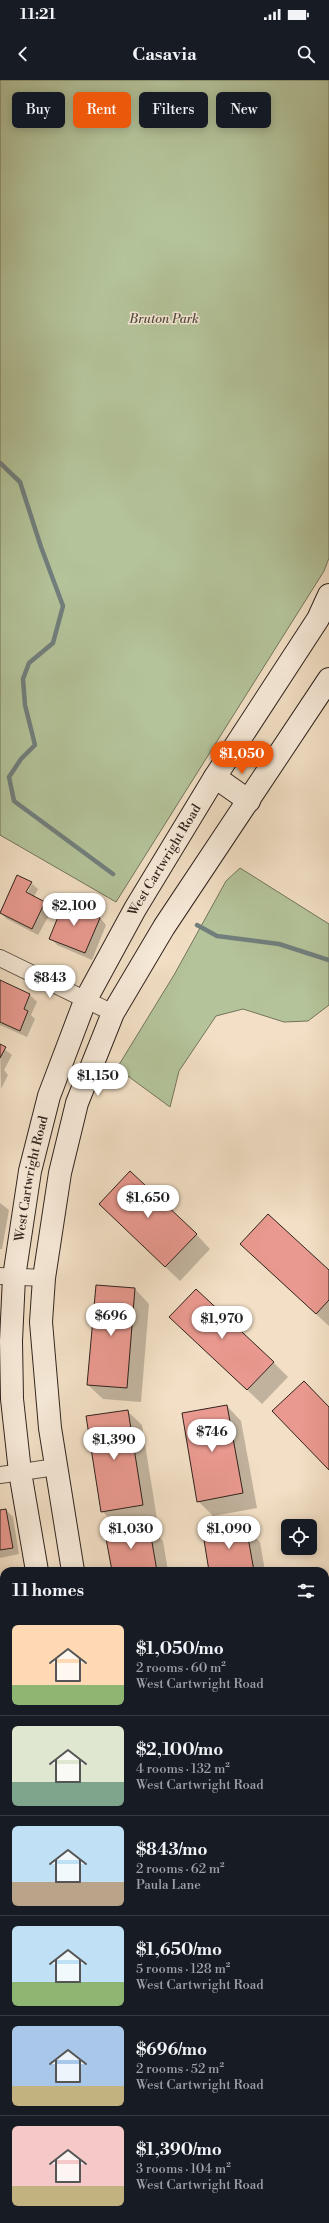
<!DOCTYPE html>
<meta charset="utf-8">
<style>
body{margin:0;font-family:"Libre Bodoni",serif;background:#20242c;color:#f1f3f6;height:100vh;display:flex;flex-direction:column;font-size:15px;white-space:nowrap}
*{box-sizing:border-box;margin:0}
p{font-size:13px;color:#9ea1a6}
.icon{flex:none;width:22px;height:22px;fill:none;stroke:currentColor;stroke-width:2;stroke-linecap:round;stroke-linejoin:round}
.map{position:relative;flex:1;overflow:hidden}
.sheet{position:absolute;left:0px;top:1487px;width:329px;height:656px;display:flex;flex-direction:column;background:#171b24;border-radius:12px 12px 0 0;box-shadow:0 2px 10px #0003}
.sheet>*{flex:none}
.banner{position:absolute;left:12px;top:12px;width:305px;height:36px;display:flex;gap:8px}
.fabs{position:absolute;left:281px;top:1439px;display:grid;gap:8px}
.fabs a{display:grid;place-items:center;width:36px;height:36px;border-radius:6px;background:#171b24;box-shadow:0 2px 10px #0003;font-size:20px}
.price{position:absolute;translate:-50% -34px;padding:0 9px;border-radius:14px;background:#fff;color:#222;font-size:13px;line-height:26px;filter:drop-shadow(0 1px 2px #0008)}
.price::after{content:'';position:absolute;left:50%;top:24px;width:12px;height:9px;margin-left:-6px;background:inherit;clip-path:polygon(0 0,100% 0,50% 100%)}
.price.selected{background:#ea580c;color:#fff}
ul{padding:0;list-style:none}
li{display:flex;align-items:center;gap:12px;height:100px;padding:0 12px}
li+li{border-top:1px solid #363941}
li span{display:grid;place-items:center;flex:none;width:112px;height:80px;border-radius:6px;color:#555}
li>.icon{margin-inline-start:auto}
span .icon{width:48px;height:48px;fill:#fffc;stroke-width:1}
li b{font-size:17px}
h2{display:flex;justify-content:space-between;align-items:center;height:48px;padding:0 12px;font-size:17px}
.tag{padding:0 14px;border-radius:6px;background:#171b24;box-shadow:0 2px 10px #0003;font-size:14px;line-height:36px}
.tag.selected{background:#ea580c;color:#fff}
.status{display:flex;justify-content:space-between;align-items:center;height:28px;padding:0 20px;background:#171b24;direction:ltr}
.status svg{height:11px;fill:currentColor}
header{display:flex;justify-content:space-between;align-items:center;height:52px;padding:0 12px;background:#171b24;font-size:18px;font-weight:800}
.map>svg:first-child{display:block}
.green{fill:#b4c39a;stroke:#72745c}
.shadow{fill:#0003;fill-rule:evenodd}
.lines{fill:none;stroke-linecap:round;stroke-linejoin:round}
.stream{stroke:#717f7d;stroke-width:4.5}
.building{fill:#e9998f;stroke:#30241e}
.minor-casing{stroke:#605348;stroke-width:18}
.secondary-casing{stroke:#30241e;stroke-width:24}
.motorway-casing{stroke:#30241e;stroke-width:24}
.minor{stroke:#f7ead9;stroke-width:16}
.secondary{stroke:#f7ead9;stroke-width:22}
.motorway{stroke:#e9c082;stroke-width:22}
.labels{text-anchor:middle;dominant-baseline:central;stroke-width:3;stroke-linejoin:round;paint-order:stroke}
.park-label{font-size:13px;font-style:italic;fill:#514c3d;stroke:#f7ead9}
.street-label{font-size:13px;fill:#30241e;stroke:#f7ead9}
</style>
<div class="status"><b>11:21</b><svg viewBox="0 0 49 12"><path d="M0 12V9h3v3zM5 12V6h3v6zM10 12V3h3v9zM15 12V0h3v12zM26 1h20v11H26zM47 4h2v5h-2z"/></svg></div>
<header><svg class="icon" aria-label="back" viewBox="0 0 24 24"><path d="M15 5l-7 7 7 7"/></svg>Casavia<svg class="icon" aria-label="search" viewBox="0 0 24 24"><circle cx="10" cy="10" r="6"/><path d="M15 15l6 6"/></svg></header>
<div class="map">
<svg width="329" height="2143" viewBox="0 0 329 2143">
<rect width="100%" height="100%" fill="#f2dfc5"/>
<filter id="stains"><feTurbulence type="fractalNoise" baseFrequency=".005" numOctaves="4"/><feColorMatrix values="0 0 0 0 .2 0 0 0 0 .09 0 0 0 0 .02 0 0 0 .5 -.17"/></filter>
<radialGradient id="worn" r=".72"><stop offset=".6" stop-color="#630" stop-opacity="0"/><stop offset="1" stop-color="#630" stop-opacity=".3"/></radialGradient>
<g class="green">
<path d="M0 0H329V478L324 491 116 822 0 755Z"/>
<path d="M240 788 329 844V925L308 941 284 942 243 929 216 936 179 991 170 1027 117 988 174 895 226 801Z"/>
</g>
<g class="shadow">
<path d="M18 796 31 803 38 809 34 817 45 823 52 830 38 855 7 839 0 832ZM30 804H32L25 817 23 816Z"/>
<path d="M66 821 100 838 106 845 92 880 57 865 51 858Z"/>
<path d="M0 901 30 915 37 922 31 935 35 939 27 957 0 945Z"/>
<path d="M0 966 12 975 4 990 8 995 1 1009Z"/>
<path d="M0 1123 9 1130 2 1169H0Z"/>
<path d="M114 1138 196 1154 210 1169 180 1201Z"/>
<path d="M256 1179 329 1191V1246Z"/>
<path d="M135 1209 149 1224 141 1322 103 1319 88 1305Z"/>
<path d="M170 1237 273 1282 288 1297 262 1324Z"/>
<path d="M227 1326 241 1341 257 1428 213 1436 198 1421Z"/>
<path d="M127 1331 142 1345 157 1439 117 1446 102 1431Z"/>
<path d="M6 1430 13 1437 19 1474 0 1478V1431Z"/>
<path d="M148 1446 163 1461 168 1491H113Z"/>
<path d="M245 1448 260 1462 265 1491H210Z"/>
<path d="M325 1513 329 1517V1616L325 1617Z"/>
<path d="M325 1768 329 1775V1838L325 1841Z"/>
<path d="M329 1881V1956L325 1958V1884Z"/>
</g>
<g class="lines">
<g class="stream">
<path d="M0 383 20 402 41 467 63 526 53 563 29 583 23 599 25 625 35 665 21 679 9 697 14 721 113 794"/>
<path d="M197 845 217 856 279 864 329 880"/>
</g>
</g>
<g class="building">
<path d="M17 795 32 802 26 812 45 822 32 849 0 833Z"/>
<path d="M65 820 100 838 85 873 49 859Z"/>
<path d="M0 900 30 914 24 929 28 931 20 951 0 942Z"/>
<path d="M0 964 6 967 0 978Z"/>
<path d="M130 1091 197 1154 165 1187 99 1124Z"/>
<path d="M268 1134 329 1190V1220L316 1234 240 1164Z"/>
<path d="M96 1205 135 1208 127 1308 87 1305Z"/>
<path d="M196 1209 274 1282 247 1310 169 1237Z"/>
<path d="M304 1301 329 1327V1390L272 1331Z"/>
<path d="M227 1325 243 1413 197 1422 182 1333Z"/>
<path d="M128 1330 143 1425 101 1432 86 1336Z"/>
<path d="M6 1429 13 1468 0 1470V1430Z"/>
<path d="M149 1445 157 1491H112L105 1453Z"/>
<path d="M246 1446 254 1491H209L203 1454Z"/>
<path d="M325 1522 329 1545V1599L325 1600Z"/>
<path d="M329 1691V1746L325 1739V1693Z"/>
<path d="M325 1779 329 1786V1816L325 1818Z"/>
<path d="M329 1880V1933L325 1935V1883Z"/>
</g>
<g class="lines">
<g class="minor-casing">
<g id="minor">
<path d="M0 878 113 933"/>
<path d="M0 1196 44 1198"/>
<path d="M0 1395 56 1387"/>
</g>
</g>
<g class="secondary-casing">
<g id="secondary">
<path d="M215 697 249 721"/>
<path id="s1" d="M37 1491 20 1392 12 1319 11 1261 14 1197 30 1091 49 1016 85 921 135 829 215 697 318 539 329 515"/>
<path d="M73 1491 50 1348 41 1242 44 1198 60 1093 77 1023 113 933 164 847 329 599"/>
<path d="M153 2139V2143"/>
<path d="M175 2139 176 2143"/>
</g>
</g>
<g class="motorway-casing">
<g id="motorway">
<path d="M325 1986 329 1983"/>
<path d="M325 2094 329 2092"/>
<path d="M66 2143 72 2139"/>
<path d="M245 2143 251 2139"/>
</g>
</g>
<use href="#minor" class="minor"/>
<use href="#secondary" class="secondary"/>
<use href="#motorway" class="motorway"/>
</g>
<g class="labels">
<g class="park-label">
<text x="164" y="239">Bruton Park</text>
</g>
<g class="street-label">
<text stroke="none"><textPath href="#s1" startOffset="744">West Cartwright Road</textPath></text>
<text stroke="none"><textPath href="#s1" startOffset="396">West Cartwright Road</textPath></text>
</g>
</g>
<rect width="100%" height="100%" filter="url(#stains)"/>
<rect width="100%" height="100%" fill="url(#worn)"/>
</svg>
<div class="fabs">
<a><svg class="icon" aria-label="locate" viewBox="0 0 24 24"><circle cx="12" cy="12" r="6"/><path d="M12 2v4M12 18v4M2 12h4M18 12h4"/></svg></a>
</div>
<b class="price selected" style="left:242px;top:695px">$1,050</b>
<b class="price" style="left:74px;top:847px">$2,100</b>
<b class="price" style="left:50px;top:919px">$843</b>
<b class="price" style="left:98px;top:1017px">$1,150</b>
<b class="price" style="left:148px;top:1139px">$1,650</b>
<b class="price" style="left:111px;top:1257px">$696</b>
<b class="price" style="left:222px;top:1260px">$1,970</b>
<b class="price" style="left:212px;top:1373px">$746</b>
<b class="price" style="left:114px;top:1381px">$1,390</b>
<b class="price" style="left:131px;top:1470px">$1,030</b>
<b class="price" style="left:229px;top:1470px">$1,090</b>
<div class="banner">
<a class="tag">Buy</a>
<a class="tag selected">Rent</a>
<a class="tag">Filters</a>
<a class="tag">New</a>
</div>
<section class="sheet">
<h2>11 homes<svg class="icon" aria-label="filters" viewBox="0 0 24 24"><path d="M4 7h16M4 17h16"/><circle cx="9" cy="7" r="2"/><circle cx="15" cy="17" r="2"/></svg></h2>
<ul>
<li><span style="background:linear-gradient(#ffd9b3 75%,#8fb573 0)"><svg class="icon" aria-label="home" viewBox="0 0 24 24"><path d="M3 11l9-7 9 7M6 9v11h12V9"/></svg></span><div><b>$1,050/mo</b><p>2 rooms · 60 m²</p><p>West Cartwright Road</p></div></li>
<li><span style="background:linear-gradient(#dfe7d0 70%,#7fa58c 0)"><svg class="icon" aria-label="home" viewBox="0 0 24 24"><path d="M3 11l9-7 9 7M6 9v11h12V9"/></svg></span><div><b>$2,100/mo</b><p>4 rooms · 132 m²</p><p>West Cartwright Road</p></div></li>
<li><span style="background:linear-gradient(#bfe0f5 70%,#b9a48a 0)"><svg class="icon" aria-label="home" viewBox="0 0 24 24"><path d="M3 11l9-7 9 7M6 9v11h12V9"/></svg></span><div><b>$843/mo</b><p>2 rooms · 62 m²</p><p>Paula Lane</p></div></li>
<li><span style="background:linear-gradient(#bfe0f5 70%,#8fb573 0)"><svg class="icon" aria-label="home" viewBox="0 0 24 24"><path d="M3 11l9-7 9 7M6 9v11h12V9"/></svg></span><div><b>$1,650/mo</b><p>5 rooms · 128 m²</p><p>West Cartwright Road</p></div></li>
<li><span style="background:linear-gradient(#a9c7e8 75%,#c2b280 0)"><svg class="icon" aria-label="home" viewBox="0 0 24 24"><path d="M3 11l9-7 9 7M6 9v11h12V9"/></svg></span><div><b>$696/mo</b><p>2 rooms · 52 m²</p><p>West Cartwright Road</p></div></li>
<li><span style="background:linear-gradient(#f6c9c9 75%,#c2b280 0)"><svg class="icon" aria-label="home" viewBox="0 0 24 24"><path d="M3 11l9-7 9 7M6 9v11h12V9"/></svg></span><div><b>$1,390/mo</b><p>3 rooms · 104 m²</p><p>West Cartwright Road</p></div></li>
</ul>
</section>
</div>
